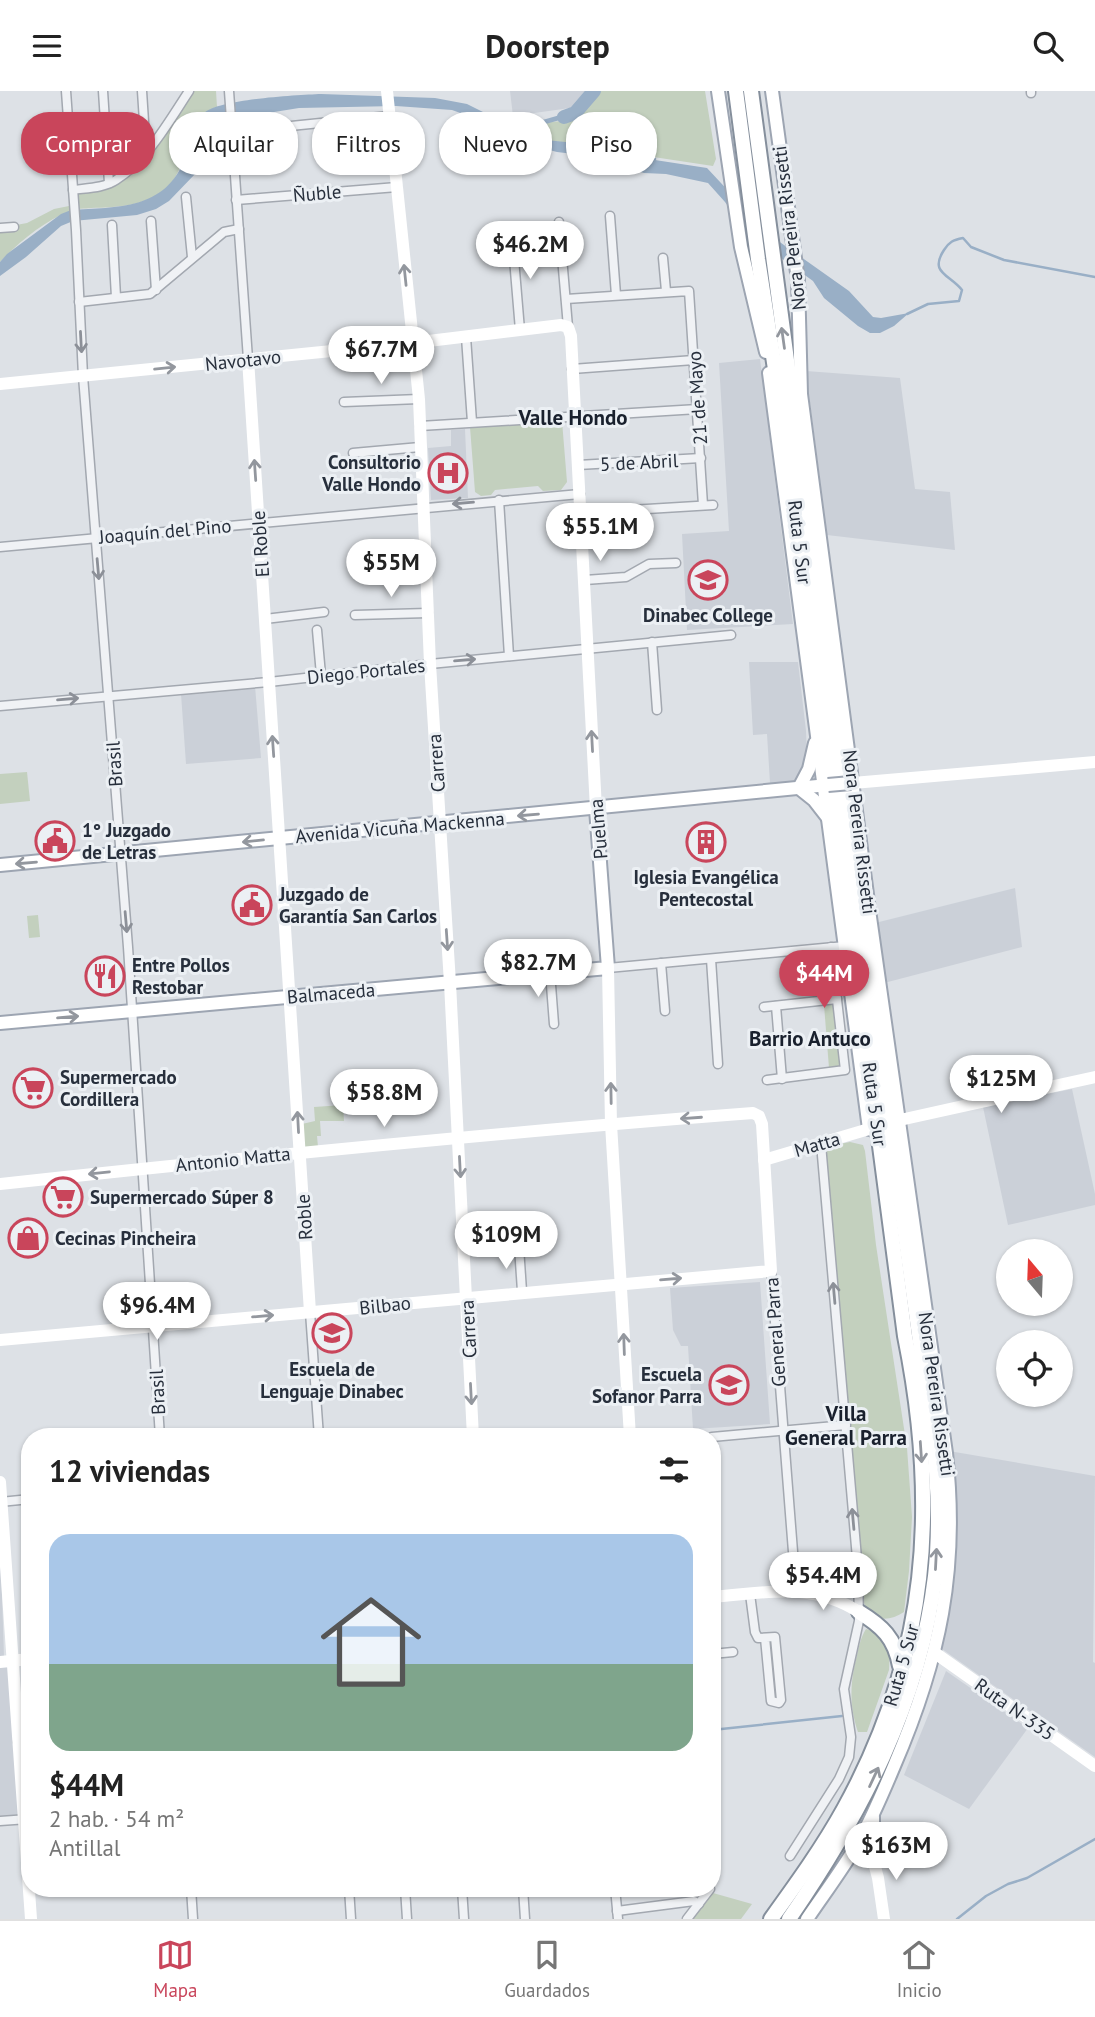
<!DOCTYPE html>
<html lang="es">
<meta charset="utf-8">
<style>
body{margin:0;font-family:"PT Sans",sans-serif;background:#f2f2f2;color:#222;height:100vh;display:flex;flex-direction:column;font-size:26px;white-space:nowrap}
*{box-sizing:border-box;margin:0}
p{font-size:23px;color:#767676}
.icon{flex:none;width:38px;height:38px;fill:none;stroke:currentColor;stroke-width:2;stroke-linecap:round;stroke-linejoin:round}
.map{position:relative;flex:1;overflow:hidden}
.panel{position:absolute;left:21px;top:1337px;width:700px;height:469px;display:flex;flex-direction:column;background:#fff;border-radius:28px;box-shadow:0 2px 5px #0004}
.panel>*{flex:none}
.top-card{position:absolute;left:21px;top:21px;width:700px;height:63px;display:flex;gap:14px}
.needle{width:46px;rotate:341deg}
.tools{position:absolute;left:996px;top:1148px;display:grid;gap:14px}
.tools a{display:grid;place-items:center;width:77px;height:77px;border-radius:50%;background:#fff;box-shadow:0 2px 5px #0004;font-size:35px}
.price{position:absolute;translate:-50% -60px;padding:0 16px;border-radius:24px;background:#fff;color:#222;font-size:23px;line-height:46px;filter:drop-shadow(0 2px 4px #0008)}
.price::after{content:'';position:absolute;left:50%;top:42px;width:21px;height:16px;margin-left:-10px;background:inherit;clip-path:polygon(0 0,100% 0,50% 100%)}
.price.on{background:#c9455b;color:#fff}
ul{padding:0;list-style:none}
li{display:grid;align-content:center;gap:14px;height:371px;padding:0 28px}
li span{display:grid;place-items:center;height:217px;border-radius:21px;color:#555}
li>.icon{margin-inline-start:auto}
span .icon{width:126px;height:126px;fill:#fffc;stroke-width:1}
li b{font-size:30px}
h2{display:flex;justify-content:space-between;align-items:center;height:84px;padding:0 28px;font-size:30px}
.pill{padding:0 24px;border-radius:28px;background:#fff;box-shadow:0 2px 5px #0004;font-size:24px;line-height:63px}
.pill.on{background:#c9455b;color:#fff}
header{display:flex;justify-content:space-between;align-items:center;height:91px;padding:0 28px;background:#fff;font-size:32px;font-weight:700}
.tab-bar{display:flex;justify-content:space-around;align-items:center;height:98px;border-top:2px solid #e0e0e0;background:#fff;font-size:19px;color:#767676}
.tab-bar a{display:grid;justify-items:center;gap:4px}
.tab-bar .on{color:#c9455b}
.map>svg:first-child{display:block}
.built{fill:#cbd0d8}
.green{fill:#c3d0be}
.water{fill:#99afc6}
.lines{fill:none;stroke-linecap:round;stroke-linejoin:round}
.stream{stroke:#99afc6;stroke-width:2.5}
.river{stroke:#99afc6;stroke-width:14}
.street-casing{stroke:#a3a8b0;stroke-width:11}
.primary-casing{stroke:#9da5b2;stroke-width:16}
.highway-casing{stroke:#858f9c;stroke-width:18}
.street{stroke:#f0f2f5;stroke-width:8}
.secondary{stroke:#fff;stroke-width:12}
.primary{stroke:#fff;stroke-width:12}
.highway{stroke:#fff;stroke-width:14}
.primary-bridge-casing{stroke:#9da5b2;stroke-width:16;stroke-linecap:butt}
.primary-bridge{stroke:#fff;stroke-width:12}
.oneway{stroke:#93979e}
.oneway2{stroke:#8c9098}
.labels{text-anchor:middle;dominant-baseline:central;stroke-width:6;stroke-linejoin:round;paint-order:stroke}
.street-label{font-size:19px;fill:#272f3c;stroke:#ecf0f4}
.poi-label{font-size:19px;font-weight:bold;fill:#272f3c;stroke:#ecf0f4;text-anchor:start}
.neighbourhood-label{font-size:21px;font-weight:bold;fill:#19202d;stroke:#ecf0f4}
</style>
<header><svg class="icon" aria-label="menu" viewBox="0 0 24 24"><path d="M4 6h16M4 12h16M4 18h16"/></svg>Doorstep<svg class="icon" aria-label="search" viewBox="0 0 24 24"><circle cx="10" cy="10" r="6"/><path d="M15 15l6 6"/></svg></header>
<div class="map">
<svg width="1095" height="1828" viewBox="0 0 1095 1828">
<rect width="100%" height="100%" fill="#dde1e6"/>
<g class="built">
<path d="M510 0H585L570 17 513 25Z"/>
<path d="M760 268 793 533 687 539 682 443 729 440 719 272Z"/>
<path d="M806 280 900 287 915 398 950 401 955 459 827 444Z"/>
<path d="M465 338 468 407 431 409 428 357 451 355V339Z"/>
<path d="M749 571H798L806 640 807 666 796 691 770 692 767 643 753 644Z"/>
<path d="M255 595 261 667 186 673 181 603Z"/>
<path d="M1015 797 1022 856 884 892 875 832Z"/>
<path d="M1072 998 1095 1103V1114L1008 1134 983 1016Z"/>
<path d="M760 1191 770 1333 693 1338 688 1255H681L673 1239 670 1197Z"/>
<path d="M344 1227 345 1249 321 1251 319 1234 325 1228Z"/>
<path d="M949 1360 1095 1385 1093 1571 1095 1572V1666L942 1558 955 1453Z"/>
<path d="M0 1441 4 1566H0Z"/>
<path d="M8 1573 20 1724 0 1726V1574Z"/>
<path d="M946 1580 1028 1637 969 1718 904 1684Z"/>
</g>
<g class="green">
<path d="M190 0H216L217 16C183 26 192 78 164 99 142 116 117 116 91 117 85 118 76 117 70 120 44 130 19 151 0 171V137L27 132 54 118 74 114 75 101 115 90 151 59Z"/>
<path d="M601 0H705L716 68 713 75 627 62 607 56 552 50 530 46 508 38H526L551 31 574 29Z"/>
<path d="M562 330 567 391 561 399 543 400 538 395 495 399 491 404 481 405 475 401 470 336Z"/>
<path d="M27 681 30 710 0 713V683Z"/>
<path d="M38 824 40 846 29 847 27 825Z"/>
<path d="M833 913 840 977H829L824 914Z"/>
<path d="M343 1014 344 1030H320L321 1045H317L318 1056 306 1057 303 1055 302 1033 315 1030 314 1016Z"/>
<path d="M850 1051 863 1054 865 1060 876 1154 907 1357 912 1426 909 1480 904 1521C889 1531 871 1531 864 1512L826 1061 830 1055Z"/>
<path d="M852 1482 853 1502 850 1507 801 1493 800 1484Z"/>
<path d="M866 1538C886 1542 891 1560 889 1579L867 1641H858C849 1614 850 1592 857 1564 859 1555 861 1546 866 1538Z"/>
<path d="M712 1802H713L752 1813 741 1828H693Z"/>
</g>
<path class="water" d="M321 3 435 7 467 13 495 27 516 34H525L567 22 577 15 580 17 578 22 567 27 535 36 507 38 530 48 592 55 629 65 707 77 734 106 744 122 760 137 849 200 873 226 881 227 909 222 894 235 880 242H870L858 235 824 207 813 190 748 143 725 111 708 92 666 83 644 82 628 77 615 68 557 61 523 52 466 24 452 19 396 15 299 17 224 29 210 37 196 82 169 110 156 118 137 124 73 130 61 135 26 166 0 185V171L7 163 61 123 71 119C117 116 166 119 185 67 190 53 192 33 204 22 220 8 297 4 321 3Z"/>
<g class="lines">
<g class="stream">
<path d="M534 49 592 55 655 68"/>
<path d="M907 223 928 213 959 210 962 199C949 183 929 182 944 159 949 151 953 149 963 147L971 156 1004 169 1095 186"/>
<path d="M712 1639 842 1625"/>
<path d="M957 1828 986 1805 1008 1793 1027 1787 1095 1748"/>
</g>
<path class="river" d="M564 26 575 22 594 0"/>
<g class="street-casing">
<g id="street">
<path d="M66 0 76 139 83 285 128 856 160 1346"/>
<path d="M103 0 109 92"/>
<path d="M142 0 146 61"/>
<path d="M229 0 248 268"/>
<path d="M1031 0V2"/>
<path d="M232 41 389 25"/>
<path d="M73 99C87 97 104 97 116 89 148 68 168 32 189 0"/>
<path d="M186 106 192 166"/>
<path d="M236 109 397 96"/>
<path d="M610 125 616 204"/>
<path d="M151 130 156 199"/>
<path d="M559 131 568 236"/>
<path d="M112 134 116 206"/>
<path d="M0 137 14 136"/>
<path d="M512 144 520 239"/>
<path d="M663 167 666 200"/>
<path d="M566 208 689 200 703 414"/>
<path d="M79 211 150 203 224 141 239 138"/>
<path d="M466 246 472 331"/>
<path d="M572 278 694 269"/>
<path d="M344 311 419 308"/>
<path d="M420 335 698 318"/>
<path d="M353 362 420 356"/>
<path d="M578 374 701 367"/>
<path d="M499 409 509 565"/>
<path d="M581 422 713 414"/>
<path d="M0 456 580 403"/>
<path d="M355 475 425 473"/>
<path d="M585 489 626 486 649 473 676 472"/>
<path d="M355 524 428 522"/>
<path d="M265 528 324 521"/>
<path d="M317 539 321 584"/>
<path d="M652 551 657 619"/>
<path d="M0 615 269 591 430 573 731 544"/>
<path d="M711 868 718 973"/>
<path d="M661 872 665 920"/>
<path d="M608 877 845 855"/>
<path d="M550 881 554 933"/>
<path d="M776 915 782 988"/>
<path d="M764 916 837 908"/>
<path d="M767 989 845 979 831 856"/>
<path d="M519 1156 522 1200"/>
<path d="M771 1180 796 1499"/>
<path d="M310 1221 319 1346"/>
<path d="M712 1346 846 1334"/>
<path d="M0 1411 30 1408"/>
<path d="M750 1503 755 1541 758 1547 775 1546 781 1609 779 1612 771 1610 765 1547"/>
<path d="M712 1563 733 1561"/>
<path d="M18 1651 30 1650"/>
<path d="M0 1730 28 1728"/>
<path d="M790 1765 839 1688 849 1666 851 1646 844 1598 859 1530 858 1479 821 1053"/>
<path d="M191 1797 193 1828"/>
<path d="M349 1797 351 1828"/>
<path d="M405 1797 407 1828"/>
<path d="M462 1797 464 1828"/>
<path d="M523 1797 525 1828"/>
<path d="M615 1797 618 1828"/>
<path d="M617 1820 694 1810 699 1813"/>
<path d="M687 1828 710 1798"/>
</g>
</g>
<g class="primary-casing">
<g id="primary">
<path d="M718 0 741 156 766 261"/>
<path d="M772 0 798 189 801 303 870 826 946 1362C959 1478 940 1568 894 1675 883 1701 872 1728 858 1752 842 1779 824 1803 807 1828"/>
<path d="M769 282 869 1038"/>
<path d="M799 697 809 678 815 652"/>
<path d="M799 697 814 709 828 727"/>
<path d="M0 774 828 694"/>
<path d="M0 932 608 877 596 718"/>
<path d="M854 1759 862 1758 873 1762V1726"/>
</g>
</g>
<g class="highway-casing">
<g id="highway">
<path d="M736 0 758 168 794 401 905 1245C939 1414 929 1564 844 1718 823 1756 797 1792 771 1828"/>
<path d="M751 0C793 330 839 660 884 990 896 1077 908 1164 920 1251 931 1329 944 1406 935 1485 920 1612 860 1725 789 1828"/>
<path d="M859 1521C882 1535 895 1547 900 1575"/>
</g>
</g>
<use href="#street" class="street"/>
<g class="secondary">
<path d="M387 0 419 308 430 573 450 892 473 1346"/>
<path d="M248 268 310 1221"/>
<path d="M0 293 412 252 561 234 568 236 571 245 596 718"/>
<path d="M853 692 1095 671"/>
<path d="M608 877 611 1033 630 1346"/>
<path d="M900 1029 1095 986"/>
<path d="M764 1069 869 1038"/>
<path d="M0 1093C251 1066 502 1041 753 1022L759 1025 762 1033 771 1180 0 1249"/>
<path d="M0 1391 31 1828"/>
<path d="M712 1506C765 1502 811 1490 859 1521"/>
<path d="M935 1562 1095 1675"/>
<path d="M0 1571 30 1568"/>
<path d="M869 1753 878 1787 884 1828"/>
</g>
<use href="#primary" class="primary"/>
<use href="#highway" class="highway"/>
<g class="primary-bridge-casing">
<path id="primary-bridge" d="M828 694 851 692"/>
</g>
<use href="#primary-bridge" class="primary-bridge"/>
</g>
<defs><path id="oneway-shaft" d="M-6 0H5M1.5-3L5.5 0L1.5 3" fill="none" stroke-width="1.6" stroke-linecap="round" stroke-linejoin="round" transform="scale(1.75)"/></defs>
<g class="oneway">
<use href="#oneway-shaft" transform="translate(405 184) rotate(-96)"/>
<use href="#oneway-shaft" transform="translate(783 247) rotate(-98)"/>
<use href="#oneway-shaft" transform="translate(165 277) rotate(-6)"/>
<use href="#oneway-shaft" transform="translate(255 379) rotate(-94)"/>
<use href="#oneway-shaft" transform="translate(592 650) rotate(-93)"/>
<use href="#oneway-shaft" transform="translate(273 655) rotate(-94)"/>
<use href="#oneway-shaft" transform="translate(528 724) rotate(175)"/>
<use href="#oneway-shaft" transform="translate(253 750) rotate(174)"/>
<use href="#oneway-shaft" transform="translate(26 772) rotate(175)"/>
<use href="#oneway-shaft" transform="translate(447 849) rotate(86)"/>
<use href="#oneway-shaft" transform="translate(68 926) rotate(-5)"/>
<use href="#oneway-shaft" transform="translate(611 1002) rotate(-91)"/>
<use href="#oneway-shaft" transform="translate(691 1027) rotate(176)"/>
<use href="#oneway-shaft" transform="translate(298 1031) rotate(-93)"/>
<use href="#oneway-shaft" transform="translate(460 1076) rotate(87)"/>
<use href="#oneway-shaft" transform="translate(99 1082) rotate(174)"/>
<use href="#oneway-shaft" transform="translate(671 1188) rotate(-5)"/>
<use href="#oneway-shaft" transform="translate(263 1225) rotate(-5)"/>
<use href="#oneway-shaft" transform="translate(624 1253) rotate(-92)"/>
<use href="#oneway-shaft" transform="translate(471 1303) rotate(87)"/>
<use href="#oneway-shaft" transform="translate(921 1361) rotate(86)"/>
<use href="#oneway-shaft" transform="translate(936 1468) rotate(-87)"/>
<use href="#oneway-shaft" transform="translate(874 1686) rotate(-65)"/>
</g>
<g class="oneway2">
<use href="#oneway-shaft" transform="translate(81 251) rotate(87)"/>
<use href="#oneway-shaft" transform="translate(463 412) rotate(175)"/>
<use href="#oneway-shaft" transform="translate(98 478) rotate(85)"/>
<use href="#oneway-shaft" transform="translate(465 569) rotate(-5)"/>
<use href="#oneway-shaft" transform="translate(68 608) rotate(-5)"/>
<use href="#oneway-shaft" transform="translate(126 831) rotate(85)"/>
<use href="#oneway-shaft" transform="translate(834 1202) rotate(-95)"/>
<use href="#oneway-shaft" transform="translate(853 1428) rotate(-95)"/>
</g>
<defs>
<g id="hospital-ring" transform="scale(2.0125)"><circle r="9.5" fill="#ecf0f4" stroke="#c9455b" stroke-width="1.5"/><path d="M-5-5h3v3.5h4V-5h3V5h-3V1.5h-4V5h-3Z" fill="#c9455b"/></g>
<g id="school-ring" transform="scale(2.0125)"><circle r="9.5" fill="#ecf0f4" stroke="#c9455b" stroke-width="1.5"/><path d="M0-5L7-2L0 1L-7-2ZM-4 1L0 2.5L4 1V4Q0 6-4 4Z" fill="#c9455b"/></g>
<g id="civic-ring" transform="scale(2.0125)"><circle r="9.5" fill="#ecf0f4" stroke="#c9455b" stroke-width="1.5"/><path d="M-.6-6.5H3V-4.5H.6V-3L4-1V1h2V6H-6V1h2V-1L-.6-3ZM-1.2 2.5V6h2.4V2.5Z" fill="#c9455b"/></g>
<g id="building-ring" transform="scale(2.0125)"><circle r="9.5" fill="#ecf0f4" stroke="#c9455b" stroke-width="1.5"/><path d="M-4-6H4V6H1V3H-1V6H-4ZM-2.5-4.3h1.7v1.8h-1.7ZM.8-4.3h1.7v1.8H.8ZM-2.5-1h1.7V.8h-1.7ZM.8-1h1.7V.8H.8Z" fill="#c9455b"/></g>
<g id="restaurant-ring" transform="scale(2.0125)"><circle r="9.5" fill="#ecf0f4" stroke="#c9455b" stroke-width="1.5"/><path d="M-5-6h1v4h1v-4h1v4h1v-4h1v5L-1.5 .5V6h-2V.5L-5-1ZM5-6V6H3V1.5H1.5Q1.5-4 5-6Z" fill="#c9455b"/></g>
<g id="supermarket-ring" transform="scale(2.0125)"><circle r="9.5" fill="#ecf0f4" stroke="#c9455b" stroke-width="1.5"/><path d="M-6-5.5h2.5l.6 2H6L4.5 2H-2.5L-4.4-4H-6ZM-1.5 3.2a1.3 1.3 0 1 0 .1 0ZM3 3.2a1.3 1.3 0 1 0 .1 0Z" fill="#c9455b"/></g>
<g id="shop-ring" transform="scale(2.0125)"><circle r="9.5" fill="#ecf0f4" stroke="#c9455b" stroke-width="1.5"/><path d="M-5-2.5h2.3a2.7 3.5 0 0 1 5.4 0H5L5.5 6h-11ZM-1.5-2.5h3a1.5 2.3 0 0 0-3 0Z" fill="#c9455b"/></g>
</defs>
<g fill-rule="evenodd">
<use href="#hospital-ring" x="448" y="382"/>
<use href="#school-ring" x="708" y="489"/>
<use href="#civic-ring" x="55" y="750"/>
<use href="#building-ring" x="706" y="751"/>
<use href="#civic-ring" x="252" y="814"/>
<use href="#restaurant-ring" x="105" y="885"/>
<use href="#supermarket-ring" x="33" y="997"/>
<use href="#supermarket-ring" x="63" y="1106"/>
<use href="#shop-ring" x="28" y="1147"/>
<use href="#school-ring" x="332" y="1242"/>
<use href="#school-ring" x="729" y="1294"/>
</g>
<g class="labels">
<g class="street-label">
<text transform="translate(317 102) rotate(-5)">Ñuble</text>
<text transform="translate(789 137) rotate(-97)">Nora Pereira Rissetti</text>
<text transform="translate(243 269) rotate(-6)">Navotavo</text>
<text transform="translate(697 307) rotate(-94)">21 de Mayo</text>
<text transform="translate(639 371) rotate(-3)">5 de Abril</text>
<text transform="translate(165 440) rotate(-5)">Joaquín del Pino</text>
<text transform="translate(800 451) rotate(83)">Ruta 5 Sur</text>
<text transform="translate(260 453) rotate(-94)">El Roble</text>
<text transform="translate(366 580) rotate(-6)">Diego Portales</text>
<text transform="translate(436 672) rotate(-94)">Carrera</text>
<text transform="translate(114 673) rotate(-94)">Brasil</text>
<text transform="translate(400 736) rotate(-5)">Avenida Vicuña Mackenna</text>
<text transform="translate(598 738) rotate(-95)">Puelma</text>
<text transform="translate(860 741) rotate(83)">Nora Pereira Rissetti</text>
<text transform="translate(331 902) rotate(-5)">Balmaceda</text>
<text transform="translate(875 1013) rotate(82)">Ruta 5 Sur</text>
<text transform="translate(817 1053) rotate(-16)">Matta</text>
<text transform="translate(233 1068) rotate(-6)">Antonio Matta</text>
<text transform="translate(304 1126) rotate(-94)">Roble</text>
<text transform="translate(385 1214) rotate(-6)">Bilbao</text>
<text transform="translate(468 1238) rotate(-93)">Carrera</text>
<text transform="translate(775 1241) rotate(-94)">General Parra</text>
<text transform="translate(157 1301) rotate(-93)">Brasil</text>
<text transform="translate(937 1303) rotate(82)">Nora Pereira Rissetti</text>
<text transform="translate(901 1574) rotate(-74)">Ruta 5 Sur</text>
<text transform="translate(1015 1618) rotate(35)">Ruta N-335</text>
</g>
<g class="poi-label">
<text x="421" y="371" text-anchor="end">Consultorio<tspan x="421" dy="22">Valle Hondo</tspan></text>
<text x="708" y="524" text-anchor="middle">Dinabec College</text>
<text x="82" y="739">1° Juzgado<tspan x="82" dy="22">de Letras</tspan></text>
<text x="706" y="786" text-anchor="middle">Iglesia Evangélica<tspan x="706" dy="22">Pentecostal</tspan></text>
<text x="279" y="803">Juzgado de<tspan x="279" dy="22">Garantía San Carlos</tspan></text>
<text x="132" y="874">Entre Pollos<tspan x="132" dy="22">Restobar</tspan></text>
<text x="60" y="986">Supermercado<tspan x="60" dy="22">Cordillera</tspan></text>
<text x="90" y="1106">Supermercado Súper 8</text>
<text x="55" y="1147">Cecinas Pincheira</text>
<text x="332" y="1278" text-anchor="middle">Escuela de<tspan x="332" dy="22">Lenguaje Dinabec</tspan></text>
<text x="702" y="1283" text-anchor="end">Escuela<tspan x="702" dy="22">Sofanor Parra</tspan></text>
</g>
<g class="neighbourhood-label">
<text x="573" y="326">Valle Hondo</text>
<text x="810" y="947">Barrio Antuco</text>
<text x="846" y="1322">Villa<tspan x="846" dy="24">General Parra</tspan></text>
</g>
</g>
</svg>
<div class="tools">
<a><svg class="needle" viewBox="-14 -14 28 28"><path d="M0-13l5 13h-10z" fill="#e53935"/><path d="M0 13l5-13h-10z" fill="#767676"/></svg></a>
<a><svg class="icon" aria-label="locate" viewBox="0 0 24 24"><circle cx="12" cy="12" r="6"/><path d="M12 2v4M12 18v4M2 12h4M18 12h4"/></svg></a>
</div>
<b class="price" style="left:530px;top:190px">$46.2M</b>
<b class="price" style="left:381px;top:295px">$67.7M</b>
<b class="price" style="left:600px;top:472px">$55.1M</b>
<b class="price" style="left:391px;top:508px">$55M</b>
<b class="price" style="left:538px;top:908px">$82.7M</b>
<b class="price on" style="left:824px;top:919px">$44M</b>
<b class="price" style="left:1001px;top:1024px">$125M</b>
<b class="price" style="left:384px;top:1038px">$58.8M</b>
<b class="price" style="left:506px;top:1180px">$109M</b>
<b class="price" style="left:157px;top:1251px">$96.4M</b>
<b class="price" style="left:823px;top:1521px">$54.4M</b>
<b class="price" style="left:896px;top:1791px">$163M</b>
<div class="top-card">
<a class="pill on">Comprar</a>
<a class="pill">Alquilar</a>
<a class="pill">Filtros</a>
<a class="pill">Nuevo</a>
<a class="pill">Piso</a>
</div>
<section class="panel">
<h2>12 viviendas<svg class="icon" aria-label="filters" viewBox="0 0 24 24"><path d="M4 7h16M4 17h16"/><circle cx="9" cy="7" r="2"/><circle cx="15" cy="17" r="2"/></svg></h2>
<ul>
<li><span style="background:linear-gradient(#a9c7e8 60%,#7fa58c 0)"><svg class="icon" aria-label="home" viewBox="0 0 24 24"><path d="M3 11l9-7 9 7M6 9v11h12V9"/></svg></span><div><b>$44M</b><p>2 hab. · 54 m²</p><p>Antillal</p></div></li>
</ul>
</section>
</div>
<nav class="tab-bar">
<a class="on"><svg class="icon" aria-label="map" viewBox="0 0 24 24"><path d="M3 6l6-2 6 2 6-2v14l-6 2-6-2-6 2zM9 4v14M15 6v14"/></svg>Mapa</a>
<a><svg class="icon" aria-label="saved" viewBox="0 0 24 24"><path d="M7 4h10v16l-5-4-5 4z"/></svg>Guardados</a>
<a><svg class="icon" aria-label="home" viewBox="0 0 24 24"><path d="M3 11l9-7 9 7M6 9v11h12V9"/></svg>Inicio</a>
</nav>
